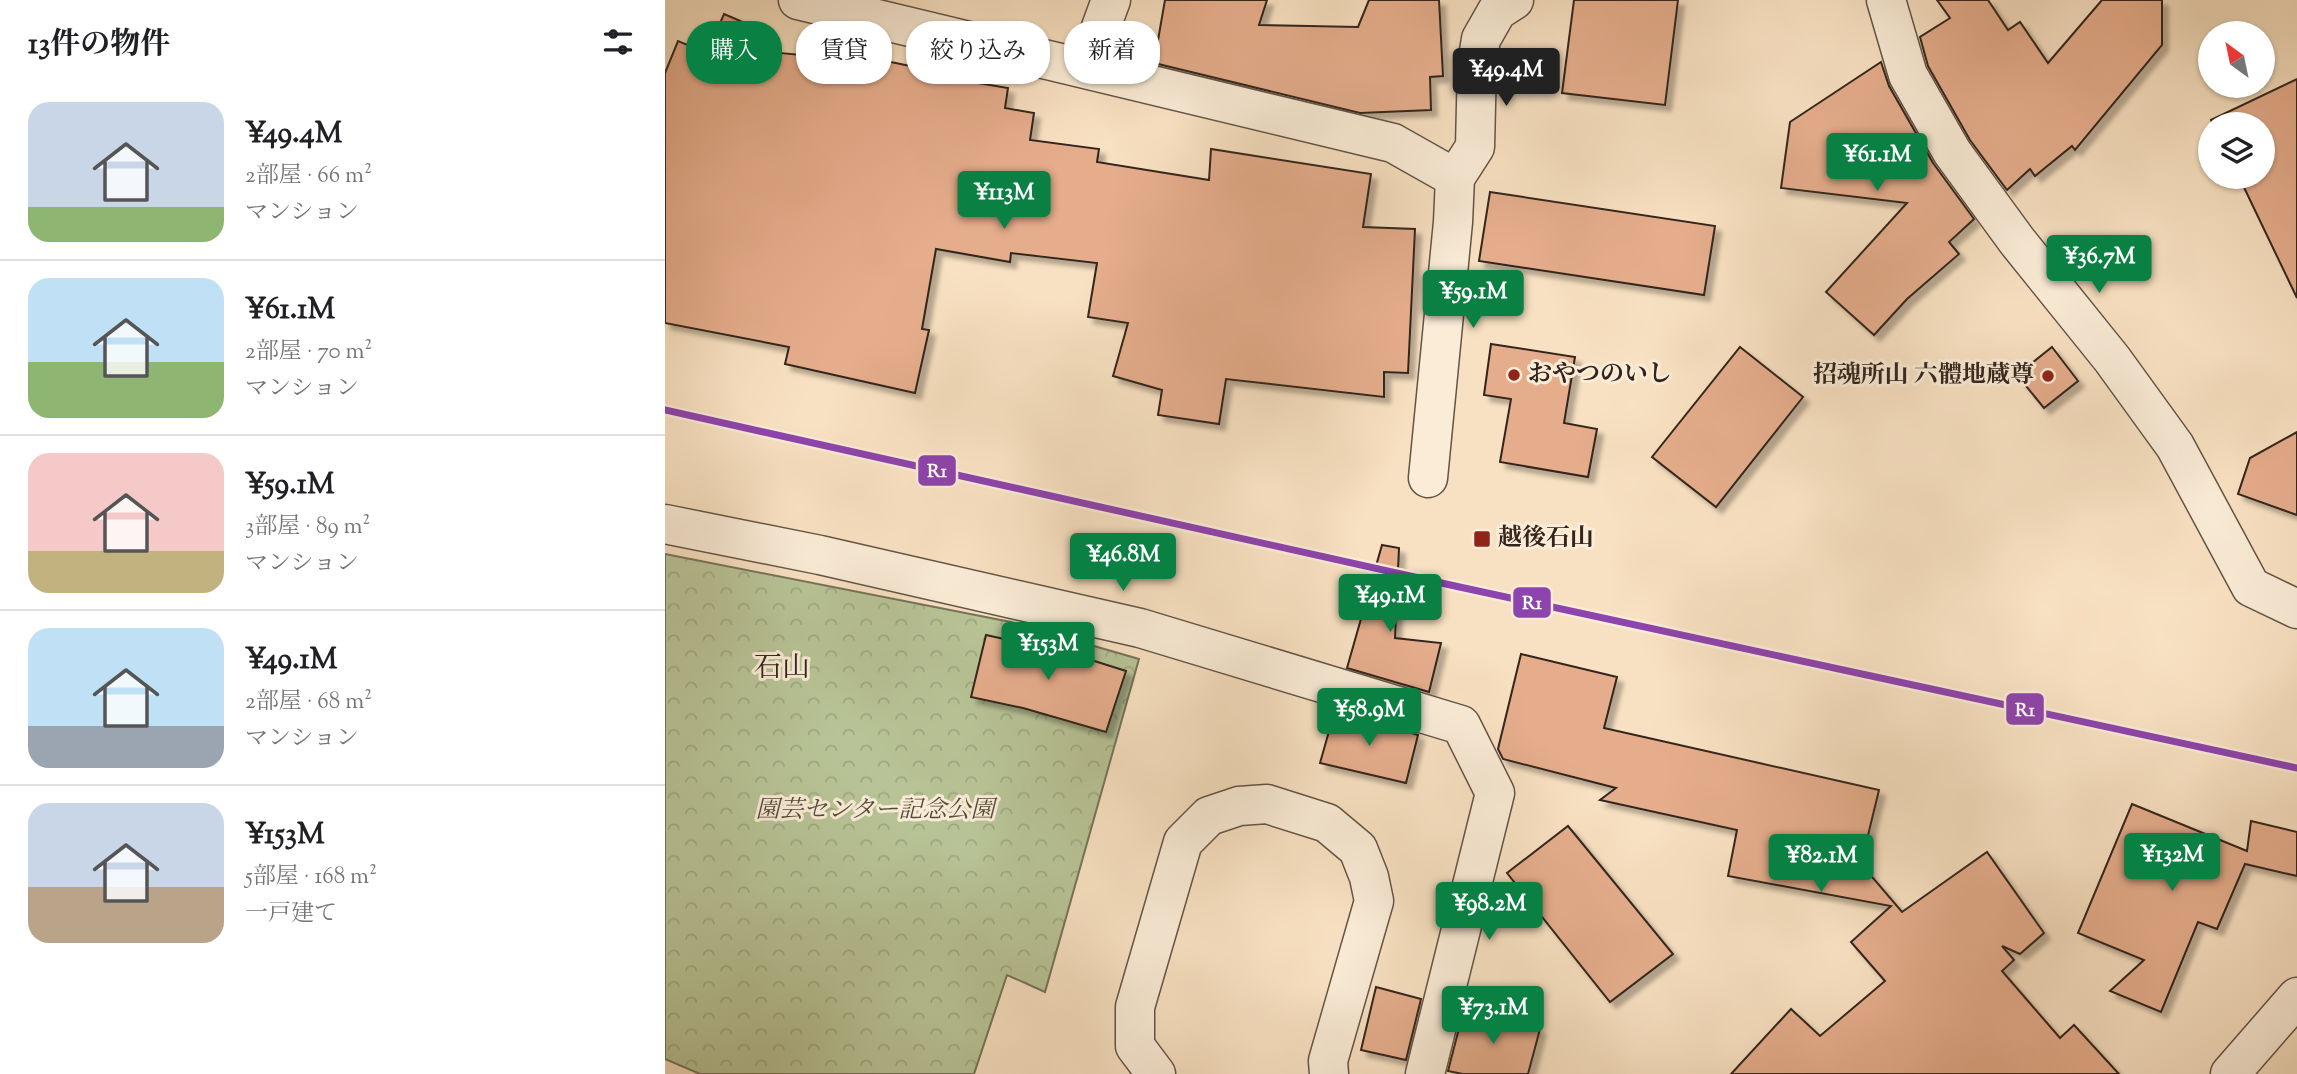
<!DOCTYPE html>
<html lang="ja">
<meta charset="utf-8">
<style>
body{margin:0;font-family:"Sorts Mill Goudy","Noto Serif JP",serif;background:#f6f6f6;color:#202124;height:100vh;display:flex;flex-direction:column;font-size:26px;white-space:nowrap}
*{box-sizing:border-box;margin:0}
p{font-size:23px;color:#757577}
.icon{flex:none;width:38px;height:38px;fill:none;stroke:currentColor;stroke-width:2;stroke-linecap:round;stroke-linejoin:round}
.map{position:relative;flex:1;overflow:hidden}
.details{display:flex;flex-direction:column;background:#fff;width:665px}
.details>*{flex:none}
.guide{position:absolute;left:21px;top:21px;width:665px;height:63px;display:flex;gap:14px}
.needle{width:46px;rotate:327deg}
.tools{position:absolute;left:1533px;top:21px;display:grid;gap:14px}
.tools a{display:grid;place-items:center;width:77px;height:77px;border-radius:50%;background:#fff;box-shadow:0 2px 5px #0004;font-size:35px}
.price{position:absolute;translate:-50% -60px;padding:0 16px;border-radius:7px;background:#0b8043;color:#fff;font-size:23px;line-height:46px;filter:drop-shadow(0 2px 4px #0008)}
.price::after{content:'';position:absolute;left:50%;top:42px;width:21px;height:16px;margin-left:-10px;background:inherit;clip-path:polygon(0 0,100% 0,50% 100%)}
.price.on{background:#222;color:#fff}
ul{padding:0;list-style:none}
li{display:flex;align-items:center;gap:21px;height:175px;padding:0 28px}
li+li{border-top:2px solid #e0e0e0}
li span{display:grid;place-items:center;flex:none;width:196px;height:140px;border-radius:21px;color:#555}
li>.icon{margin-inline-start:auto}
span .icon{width:84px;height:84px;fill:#fffc;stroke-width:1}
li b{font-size:30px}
h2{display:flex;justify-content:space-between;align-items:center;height:84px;padding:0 28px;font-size:30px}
.tag{padding:0 24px;border-radius:28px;background:#fff;box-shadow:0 2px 5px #0004;font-size:24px;line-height:63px}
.tag.on{background:#0b8043;color:#fff}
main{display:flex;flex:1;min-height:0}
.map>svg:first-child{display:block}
.park{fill:url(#park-crowns);stroke:#76745a;stroke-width:2}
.building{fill:#e5ad8c;stroke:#33251d;stroke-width:2;filter:url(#shadow)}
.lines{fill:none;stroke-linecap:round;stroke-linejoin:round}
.minor-casing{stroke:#645446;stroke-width:41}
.minor{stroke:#faecd7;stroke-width:38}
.rail-1-casing{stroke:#faecd7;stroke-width:12}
.rail-1{stroke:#8e44ad;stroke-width:7}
.poi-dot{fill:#8f2418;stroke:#faecd7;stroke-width:2.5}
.labels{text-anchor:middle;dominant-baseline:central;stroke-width:6;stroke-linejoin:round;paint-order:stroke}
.poi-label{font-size:24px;font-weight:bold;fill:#33251d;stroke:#faecd7;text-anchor:start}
.park-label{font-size:24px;font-style:italic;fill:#544d3c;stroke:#faecd7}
.quarter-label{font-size:28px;fill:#33251d;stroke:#faecd7}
.line-badge{stroke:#faecd7;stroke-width:2.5}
.badge-label{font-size:19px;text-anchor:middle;font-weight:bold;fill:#fff}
</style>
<main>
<section class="details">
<h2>13件の物件<svg class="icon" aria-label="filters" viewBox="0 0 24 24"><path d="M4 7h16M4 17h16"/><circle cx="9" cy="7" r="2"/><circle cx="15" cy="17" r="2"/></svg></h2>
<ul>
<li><span style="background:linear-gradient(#c9d6e8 75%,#8fb573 0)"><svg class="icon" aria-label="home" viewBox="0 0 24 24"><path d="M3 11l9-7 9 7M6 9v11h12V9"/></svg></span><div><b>¥49.4M</b><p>2部屋 · 66 m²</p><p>マンション</p></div></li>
<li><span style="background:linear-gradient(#bfe0f5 60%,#8fb573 0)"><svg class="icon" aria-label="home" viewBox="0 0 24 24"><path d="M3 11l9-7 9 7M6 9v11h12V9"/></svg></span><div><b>¥61.1M</b><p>2部屋 · 70 m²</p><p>マンション</p></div></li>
<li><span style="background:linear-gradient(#f6c9c9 70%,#c2b280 0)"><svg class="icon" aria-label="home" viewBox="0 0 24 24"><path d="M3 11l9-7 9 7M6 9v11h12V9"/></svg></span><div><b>¥59.1M</b><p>3部屋 · 89 m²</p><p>マンション</p></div></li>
<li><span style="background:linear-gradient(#bfe0f5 70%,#9aa5b1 0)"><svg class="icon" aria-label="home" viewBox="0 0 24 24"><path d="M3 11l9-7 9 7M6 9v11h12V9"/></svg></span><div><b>¥49.1M</b><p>2部屋 · 68 m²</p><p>マンション</p></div></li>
<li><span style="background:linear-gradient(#c9d6e8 60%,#b9a48a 0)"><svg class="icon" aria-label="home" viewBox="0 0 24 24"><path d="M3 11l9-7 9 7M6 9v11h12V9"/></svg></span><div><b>¥153M</b><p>5部屋 · 168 m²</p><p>一戸建て</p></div></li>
</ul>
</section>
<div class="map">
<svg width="1632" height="1074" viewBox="0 0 1632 1074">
<defs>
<pattern id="park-crowns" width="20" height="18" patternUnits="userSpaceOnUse" patternTransform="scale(1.75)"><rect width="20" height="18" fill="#b8c497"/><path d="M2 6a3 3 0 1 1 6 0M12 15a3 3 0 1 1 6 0" fill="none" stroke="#9fa882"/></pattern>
<filter id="shadow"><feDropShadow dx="6" dy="6" stdDeviation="2" flood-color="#0004"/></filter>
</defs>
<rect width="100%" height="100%" fill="#f8e1c2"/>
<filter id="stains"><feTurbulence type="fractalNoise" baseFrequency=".00286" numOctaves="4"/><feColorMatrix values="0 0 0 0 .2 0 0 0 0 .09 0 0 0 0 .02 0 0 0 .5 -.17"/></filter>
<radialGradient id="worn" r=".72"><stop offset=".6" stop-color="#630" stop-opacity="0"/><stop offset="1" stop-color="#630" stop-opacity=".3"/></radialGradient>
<path class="park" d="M0 554 346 622 474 659 380 992 342 975 309 1074H35L0 1059Z"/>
<g class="building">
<path d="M500 0H602L594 25 693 27 704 0H774L778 76 765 77 766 110 695 113 489 63Z"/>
<path d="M909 0H1013L1000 105 897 93Z"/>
<path d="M1272 0H1323L1343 30 1355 22 1383 63 1437 0H1497V45L1410 150 1407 146 1370 176 1365 169 1342 190 1305 140 1263 66 1255 37 1285 18Z"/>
<path d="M59 14 101 32 93 51 211 62V59L314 80 313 83 343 88 340 108 369 113 365 140 434 149 432 162 544 180 546 149 706 174 698 227 750 229 743 373 719 372V397L561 379 554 424 493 415 497 390 448 376 463 323 423 317 432 263 346 253 345 262 271 249 257 329 264 330 250 393 120 364 124 347 0 323V73L13 41 42 53Z"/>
<path d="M1216 62 1224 86 1268 163 1309 219 1284 242 1294 254 1242 299 1209 335 1161 292 1242 203 1116 188 1125 122Z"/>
<path d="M1632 79V298L1574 177H1598V124H1548L1546 120Z"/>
<path d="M825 192 1050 226 1039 295 814 261Z"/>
<path d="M826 344 910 357 899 423 932 429 923 477 835 462 846 399 819 395Z"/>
<path d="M1075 347 1138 397 1051 507 987 457Z"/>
<path d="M1387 347 1413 381 1379 408 1352 375Z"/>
<path d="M1632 432V515L1573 494 1585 458Z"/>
<path d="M717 545 734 548 730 638 776 643 764 692 682 668Z"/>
<path d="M321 635 407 654 461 671 441 732 358 708 306 697Z"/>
<path d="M856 654 952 677 939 728 1214 790 1196 864 1237 912 1322 852 1379 933 1355 954 1337 946 1349 960 1337 971 1395 1038 1409 1025 1454 1074H1066L1126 1009 1155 1036 1220 981 1186 942 1226 906 1063 876 1072 830 935 800 951 788 838 759 833 749Z"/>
<path d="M670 710 753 735 741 783 655 763Z"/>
<path d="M1467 804 1582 851 1586 821 1632 832V876L1580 864 1552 929 1533 922 1496 1012 1445 991 1479 960 1413 933Z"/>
<path d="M903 826 1008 954 945 1002 842 873Z"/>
<path d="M711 987 756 999 741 1060 696 1050Z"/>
<path d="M799 1009 875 1029 863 1074H798L783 1071Z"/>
</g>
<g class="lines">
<g class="minor-casing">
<g id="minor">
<path d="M133 0 728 143 790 178"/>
<path d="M1221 0 1243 75 1287 152 1352 241 1447 359 1510 446 1586 587 1632 609"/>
<path d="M421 68 446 0"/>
<path d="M763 478 788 222 790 178 810 147 812 63 816 39 832 11 849 0"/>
<path d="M0 524 155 555 475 628 796 725 830 793 760 1074"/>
<path d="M491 1074 470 1046V1007L518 842 544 816 574 806 602 804 662 823 693 849 704 877 709 901 663 1061 664 1074"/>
<path d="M1565 1074 1632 997"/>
</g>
</g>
<use href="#minor" class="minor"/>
<g class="rail-1-casing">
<path id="rail-1" d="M0 410 790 586 1632 768"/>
</g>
<use href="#rail-1" class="rail-1"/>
</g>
<g class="poi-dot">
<circle cx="849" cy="375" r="7"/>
<circle cx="1383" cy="376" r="7"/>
<rect x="808" y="530" width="18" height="18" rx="3.5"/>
</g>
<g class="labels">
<g class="poi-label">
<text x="863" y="375">おやつのいし</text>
<text x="1369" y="376" text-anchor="end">招魂所山 六體地蔵尊</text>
<text x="833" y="539">越後石山</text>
</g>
<g class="park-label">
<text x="210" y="811">園芸センター記念公園</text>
</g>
<g class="quarter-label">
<text x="117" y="669">石山</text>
</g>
</g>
<g class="line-badge">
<rect x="252" y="454" width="40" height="33" rx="7" fill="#8e44ad"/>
<rect x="847" y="586" width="40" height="33" rx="7" fill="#8e44ad"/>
<rect x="1340" y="692" width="40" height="34" rx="7" fill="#8e44ad"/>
</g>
<g class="badge-label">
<text x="272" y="477">R1</text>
<text x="867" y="609">R1</text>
<text x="1360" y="716">R1</text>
</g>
<rect width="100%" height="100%" filter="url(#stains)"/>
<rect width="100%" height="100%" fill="url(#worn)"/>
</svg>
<div class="tools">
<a><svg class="needle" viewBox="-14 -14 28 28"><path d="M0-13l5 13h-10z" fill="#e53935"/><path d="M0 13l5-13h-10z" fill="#757577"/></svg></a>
<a><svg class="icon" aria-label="layers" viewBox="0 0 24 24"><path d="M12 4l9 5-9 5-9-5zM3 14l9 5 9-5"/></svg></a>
</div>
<b class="price on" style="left:841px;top:108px">¥49.4M</b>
<b class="price" style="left:1212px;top:193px">¥61.1M</b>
<b class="price" style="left:339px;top:231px">¥113M</b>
<b class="price" style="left:1434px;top:295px">¥36.7M</b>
<b class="price" style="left:808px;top:330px">¥59.1M</b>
<b class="price" style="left:458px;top:593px">¥46.8M</b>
<b class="price" style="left:725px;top:634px">¥49.1M</b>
<b class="price" style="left:383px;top:682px">¥153M</b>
<b class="price" style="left:704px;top:748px">¥58.9M</b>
<b class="price" style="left:1507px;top:893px">¥132M</b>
<b class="price" style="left:1156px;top:894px">¥82.1M</b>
<b class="price" style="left:824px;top:942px">¥98.2M</b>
<b class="price" style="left:828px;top:1046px">¥73.1M</b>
<div class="guide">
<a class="tag on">購入</a>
<a class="tag">賃貸</a>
<a class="tag">絞り込み</a>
<a class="tag">新着</a>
</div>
</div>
</main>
